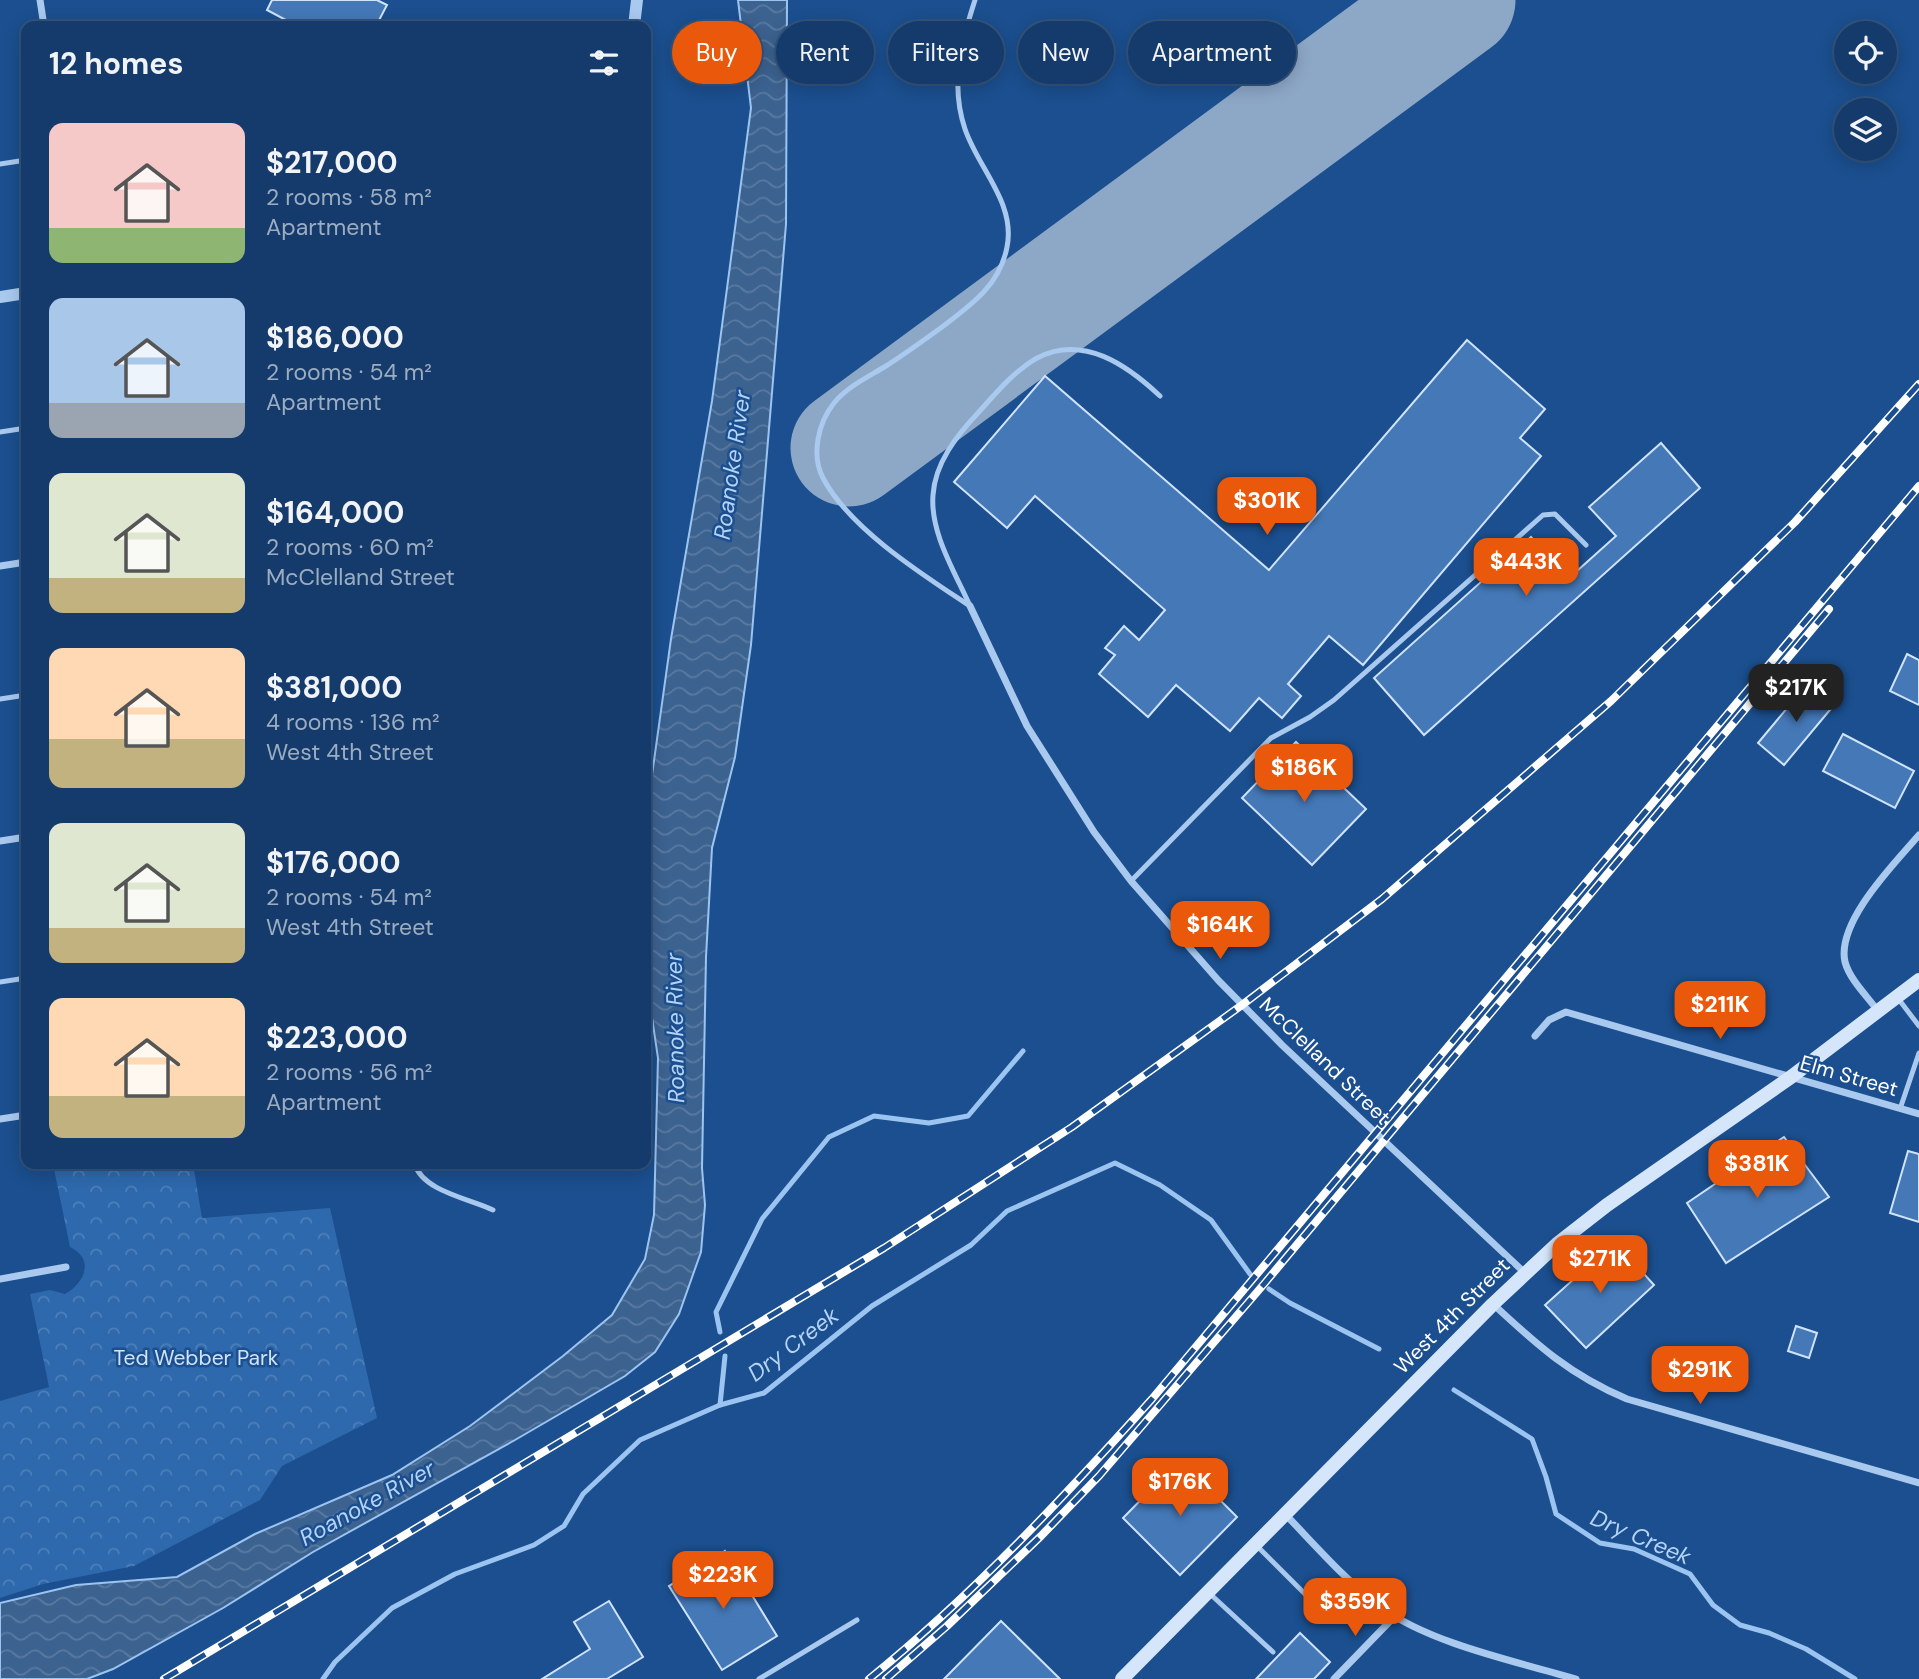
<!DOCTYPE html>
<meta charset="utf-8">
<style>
body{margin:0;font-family:"DM Sans",sans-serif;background:#214673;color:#f1f3f6;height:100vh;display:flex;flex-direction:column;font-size:26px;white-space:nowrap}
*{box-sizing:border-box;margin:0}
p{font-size:23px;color:#9dadc1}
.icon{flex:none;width:38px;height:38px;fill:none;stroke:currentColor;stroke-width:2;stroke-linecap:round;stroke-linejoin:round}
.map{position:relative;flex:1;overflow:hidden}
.panel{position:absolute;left:21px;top:21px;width:630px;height:1148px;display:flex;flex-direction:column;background:#143b6b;border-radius:14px;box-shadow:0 4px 18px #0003,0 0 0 2px #33557e}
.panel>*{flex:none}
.banner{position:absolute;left:672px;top:21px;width:665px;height:63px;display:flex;gap:14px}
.tools{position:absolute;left:1834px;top:21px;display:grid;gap:14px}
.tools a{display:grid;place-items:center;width:63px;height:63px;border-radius:50%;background:#143b6b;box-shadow:0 4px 18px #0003,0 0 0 2px #33557e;font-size:35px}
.price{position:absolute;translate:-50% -60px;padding:0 16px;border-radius:14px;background:#ea580c;color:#fff;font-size:23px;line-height:46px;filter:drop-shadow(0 2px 4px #0008)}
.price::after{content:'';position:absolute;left:50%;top:42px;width:21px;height:16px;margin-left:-10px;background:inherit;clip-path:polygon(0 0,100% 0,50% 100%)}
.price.active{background:#222;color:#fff}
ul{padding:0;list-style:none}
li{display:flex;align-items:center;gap:21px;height:175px;padding:0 28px}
li span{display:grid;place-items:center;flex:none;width:196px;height:140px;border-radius:14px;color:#555}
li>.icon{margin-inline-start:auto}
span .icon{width:84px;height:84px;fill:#fffc;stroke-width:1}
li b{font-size:30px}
h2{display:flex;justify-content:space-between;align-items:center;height:84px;padding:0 28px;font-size:30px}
.chip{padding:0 24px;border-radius:32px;background:#143b6b;box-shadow:0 4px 18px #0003,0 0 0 2px #33557e;font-size:24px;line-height:63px}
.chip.active{background:#ea580c;color:#fff}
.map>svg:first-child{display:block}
.forest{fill:url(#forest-crowns)}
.water{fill:url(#water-waves);stroke:#9cc4f0;stroke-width:2}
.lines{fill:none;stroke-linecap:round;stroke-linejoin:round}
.stream{stroke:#9cc4f0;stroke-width:5}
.runway{stroke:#8da7c7;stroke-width:117}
.building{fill:#4478b7;stroke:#cfe3fa;stroke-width:2}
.service{stroke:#a9c9ee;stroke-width:5}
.minor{stroke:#a9c9ee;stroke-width:7}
.tertiary{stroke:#a9c9ee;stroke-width:12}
.secondary{stroke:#d6e6fa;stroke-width:14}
.rail-casing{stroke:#fff;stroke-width:8}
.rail{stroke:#1b4f8f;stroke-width:5;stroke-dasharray:16;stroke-linecap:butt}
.labels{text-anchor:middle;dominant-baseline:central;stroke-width:5;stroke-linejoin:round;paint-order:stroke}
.street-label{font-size:21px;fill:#fff;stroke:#1b4f8f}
.park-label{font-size:21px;fill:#cfe3fa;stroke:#1b4f8f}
.water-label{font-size:23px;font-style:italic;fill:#b5d3f5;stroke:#1b4f8f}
</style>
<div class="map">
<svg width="1919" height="1679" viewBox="0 0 1919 1679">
<defs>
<pattern id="forest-crowns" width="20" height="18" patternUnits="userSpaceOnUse" patternTransform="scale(1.75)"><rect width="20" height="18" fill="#2e69ad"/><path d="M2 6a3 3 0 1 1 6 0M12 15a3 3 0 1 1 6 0" fill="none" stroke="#4d80b9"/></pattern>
<pattern id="water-waves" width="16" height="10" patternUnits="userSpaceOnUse" patternTransform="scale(1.75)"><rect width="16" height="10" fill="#3c6290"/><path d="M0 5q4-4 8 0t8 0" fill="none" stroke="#597aa1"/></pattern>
</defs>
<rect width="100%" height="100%" fill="#1b4f8f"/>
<path class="forest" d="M53 1164H193L202 1218 330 1208 377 1418 282 1466 260 1500 134 1566 43 1584 0 1598V1401L49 1387 30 1294 50 1290 65 1294C85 1283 95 1259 70 1247Z"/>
<path class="water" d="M738 0H787L786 224 751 645 735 757 712 848 706 957 702 1168 705 1205 701 1252 679 1314 655 1352 625 1376 515 1440 313 1552 223 1608 113 1669 87 1679H0V1603L76 1585 177 1577 255 1534 392 1475 470 1426 563 1356 612 1315 645 1259 654 1215 658 1058 646 977V818L671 639 712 401 751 108Z"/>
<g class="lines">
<g class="stream">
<path d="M1269 1289 1290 1303 1379 1349"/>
<path d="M720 1332 716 1312 762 1219 829 1137 874 1116 929 1123 968 1116 1023 1051"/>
<path d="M1454 1390 1532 1439 1546 1477 1556 1514 1600 1543 1634 1549 1690 1574 1713 1605 1740 1625 1769 1633 1806 1649 1855 1679"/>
<path d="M720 1405 725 1356"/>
<path d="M323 1679 335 1662 392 1608 455 1574 534 1545 564 1526 583 1494 640 1440 720 1405 764 1393 872 1306 971 1245 1007 1211 1115 1163 1160 1185 1211 1220 1250 1274"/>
</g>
<path class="runway" d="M849 448 1457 0"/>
</g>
<g class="building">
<path d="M272 0H377L387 5 376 26H297L267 10Z"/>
<path d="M1467 340 1545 409 1520 438 1541 456 1363 665 1329 636 1288 684 1301 696 1282 718 1259 698 1230 731 1176 685 1148 717 1099 674 1115 655 1105 648 1124 626 1139 640 1165 610 1035 496 1007 528 954 482 1045 376 1269 570Z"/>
<path d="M1661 443 1700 488 1424 735 1374 678 1531 537 1568 579 1616 536 1589 507Z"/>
<path d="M1907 654 1919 660V705L1890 691Z"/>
<path d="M1808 683 1834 705 1784 765 1758 743Z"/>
<path d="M1843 734 1914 771 1895 808 1823 771Z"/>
<path d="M1296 742 1366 809 1312 865 1242 798Z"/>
<path d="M1784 1137 1829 1197 1726 1263 1687 1203Z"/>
<path d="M1908 1151 1919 1154V1222L1890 1213Z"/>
<path d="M1615 1242 1654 1285 1586 1348 1545 1305Z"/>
<path d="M1796 1326 1817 1333 1809 1358 1788 1351Z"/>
<path d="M1180 1460 1237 1517 1180 1575 1123 1518Z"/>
<path d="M725 1551 777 1636 722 1670 669 1586Z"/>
<path d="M609 1601 643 1657 607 1679H542L590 1649 574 1622Z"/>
<path d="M1001 1621 1060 1679H944Z"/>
<path d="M1300 1633 1330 1662 1314 1679H1256Z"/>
</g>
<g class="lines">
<g class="service">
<path d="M0 164 26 160"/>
<path d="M0 432 26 428"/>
<path d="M970 606C923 575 850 529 823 478 811 455 818 423 834 403 847 387 868 377 886 366 905 354 924 340 942 327 971 305 1000 285 1007 247 1016 203 978 168 965 129 950 85 961 43 975 0"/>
<path d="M970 606C955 572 930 533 933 495 935 463 957 435 978 413 995 394 1014 371 1037 358 1083 334 1127 365 1160 396"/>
<path d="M0 699 26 695"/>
<path d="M1131 881 1271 738 1310 717 1334 700 1543 515 1555 514 1586 545"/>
<path d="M0 982 26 978"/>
<path d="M1897 997 1919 1026"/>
<path d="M1900 1109 1919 1053"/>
<path d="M415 1164C422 1191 471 1199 493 1210"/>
<path d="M1255 1544 1318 1607"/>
<path d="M1208 1592 1273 1652"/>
<path d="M759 1679 857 1620"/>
</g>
<g class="minor">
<path d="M40 0 44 26"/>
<path d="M0 566 26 562"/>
<path d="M970 606 1027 726 1094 832 1131 881 1218 980 1282 1045 1525 1273"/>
<path d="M0 841 26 837"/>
<path d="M1878 1011C1867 996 1850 980 1845 962 1836 922 1895 863 1919 835"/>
<path d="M1535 1036 1549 1020 1566 1012 1919 1114"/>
<path d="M0 1119 26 1115"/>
<path d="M0 1279 66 1267"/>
<path d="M1493 1304C1537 1345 1570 1375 1627 1399L1919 1483"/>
<path d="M1285 1514C1316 1546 1346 1581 1381 1607 1428 1643 1518 1662 1576 1679"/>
<path d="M1334 1679 1395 1616"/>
</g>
<g class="tertiary">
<path d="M634 26 637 0"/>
<path d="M0 297 26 293"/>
</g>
<path class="secondary" d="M1122 1679 1493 1304 1557 1244 1607 1205 1791 1077 1919 980"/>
<g class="rail-casing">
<g id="rail">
<path d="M164 1679 884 1248 1072 1127 1242 1005 1382 899 1611 701 1795 522 1919 384"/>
<path d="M869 1679C972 1596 1064 1497 1152 1399L1919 486"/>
<path d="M886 1679 947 1626 1041 1536 1099 1476 1264 1284 1829 609"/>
</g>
</g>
<use href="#rail" class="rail"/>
</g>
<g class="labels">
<g class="street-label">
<text transform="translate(1325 1061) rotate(44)">McClelland Street</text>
<text transform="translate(1849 1076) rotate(16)">Elm Street</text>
<text transform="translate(1452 1316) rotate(-45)">West 4th Street</text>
</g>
<g class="park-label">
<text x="196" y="1358">Ted Webber Park</text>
</g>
<g class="water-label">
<text transform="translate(732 465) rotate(-82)">Roanoke River</text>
<text transform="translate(675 1028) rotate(-91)">Roanoke River</text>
<text transform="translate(793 1344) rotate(-37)">Dry Creek</text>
<text transform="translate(367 1503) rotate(-29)">Roanoke River</text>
<text transform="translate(1641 1537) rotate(23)">Dry Creek</text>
</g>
</g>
</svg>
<div class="tools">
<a><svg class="icon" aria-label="locate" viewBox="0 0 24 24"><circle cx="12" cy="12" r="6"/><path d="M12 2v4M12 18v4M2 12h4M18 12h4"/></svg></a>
<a><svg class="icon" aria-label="layers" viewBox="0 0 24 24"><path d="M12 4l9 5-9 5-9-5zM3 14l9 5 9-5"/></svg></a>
</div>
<b class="price" style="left:1267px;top:537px">$301K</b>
<b class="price" style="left:1526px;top:598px">$443K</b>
<b class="price active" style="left:1796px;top:724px">$217K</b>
<b class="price" style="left:1304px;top:804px">$186K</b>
<b class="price" style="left:1220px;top:961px">$164K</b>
<b class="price" style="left:1720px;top:1041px">$211K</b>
<b class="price" style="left:1757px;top:1200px">$381K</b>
<b class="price" style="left:1600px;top:1295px">$271K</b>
<b class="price" style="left:1700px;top:1406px">$291K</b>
<b class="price" style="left:1180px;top:1518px">$176K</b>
<b class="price" style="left:723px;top:1611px">$223K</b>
<b class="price" style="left:1355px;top:1638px">$359K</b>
<div class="banner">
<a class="chip active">Buy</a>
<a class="chip">Rent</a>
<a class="chip">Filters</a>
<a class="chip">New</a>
<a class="chip">Apartment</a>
</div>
<section class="panel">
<h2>12 homes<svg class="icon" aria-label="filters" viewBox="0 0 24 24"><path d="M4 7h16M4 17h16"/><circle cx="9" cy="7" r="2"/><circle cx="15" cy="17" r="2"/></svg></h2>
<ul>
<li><span style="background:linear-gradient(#f6c9c9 75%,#8fb573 0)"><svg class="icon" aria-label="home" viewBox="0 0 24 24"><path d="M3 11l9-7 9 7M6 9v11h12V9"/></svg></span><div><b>$217,000</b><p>2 rooms · 58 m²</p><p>Apartment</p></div></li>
<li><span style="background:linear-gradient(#a9c7e8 75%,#9aa5b1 0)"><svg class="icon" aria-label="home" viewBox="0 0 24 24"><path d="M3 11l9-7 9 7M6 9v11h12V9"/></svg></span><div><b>$186,000</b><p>2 rooms · 54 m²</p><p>Apartment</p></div></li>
<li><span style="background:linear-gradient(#dfe7d0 75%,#c2b280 0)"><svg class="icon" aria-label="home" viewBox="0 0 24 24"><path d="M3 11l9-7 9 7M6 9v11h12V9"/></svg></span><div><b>$164,000</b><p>2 rooms · 60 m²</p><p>McClelland Street</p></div></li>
<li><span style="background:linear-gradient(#ffd9b3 65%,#c2b280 0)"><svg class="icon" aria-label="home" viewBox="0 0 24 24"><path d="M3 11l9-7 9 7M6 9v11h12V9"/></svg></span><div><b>$381,000</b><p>4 rooms · 136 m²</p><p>West 4th Street</p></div></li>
<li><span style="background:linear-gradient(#dfe7d0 75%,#c2b280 0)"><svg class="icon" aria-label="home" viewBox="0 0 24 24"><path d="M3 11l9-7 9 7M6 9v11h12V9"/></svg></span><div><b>$176,000</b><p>2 rooms · 54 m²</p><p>West 4th Street</p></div></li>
<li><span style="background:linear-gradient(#ffd9b3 70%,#c2b280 0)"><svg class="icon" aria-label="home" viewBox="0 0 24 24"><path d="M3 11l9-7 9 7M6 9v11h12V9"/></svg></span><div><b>$223,000</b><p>2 rooms · 56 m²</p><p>Apartment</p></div></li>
</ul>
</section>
</div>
